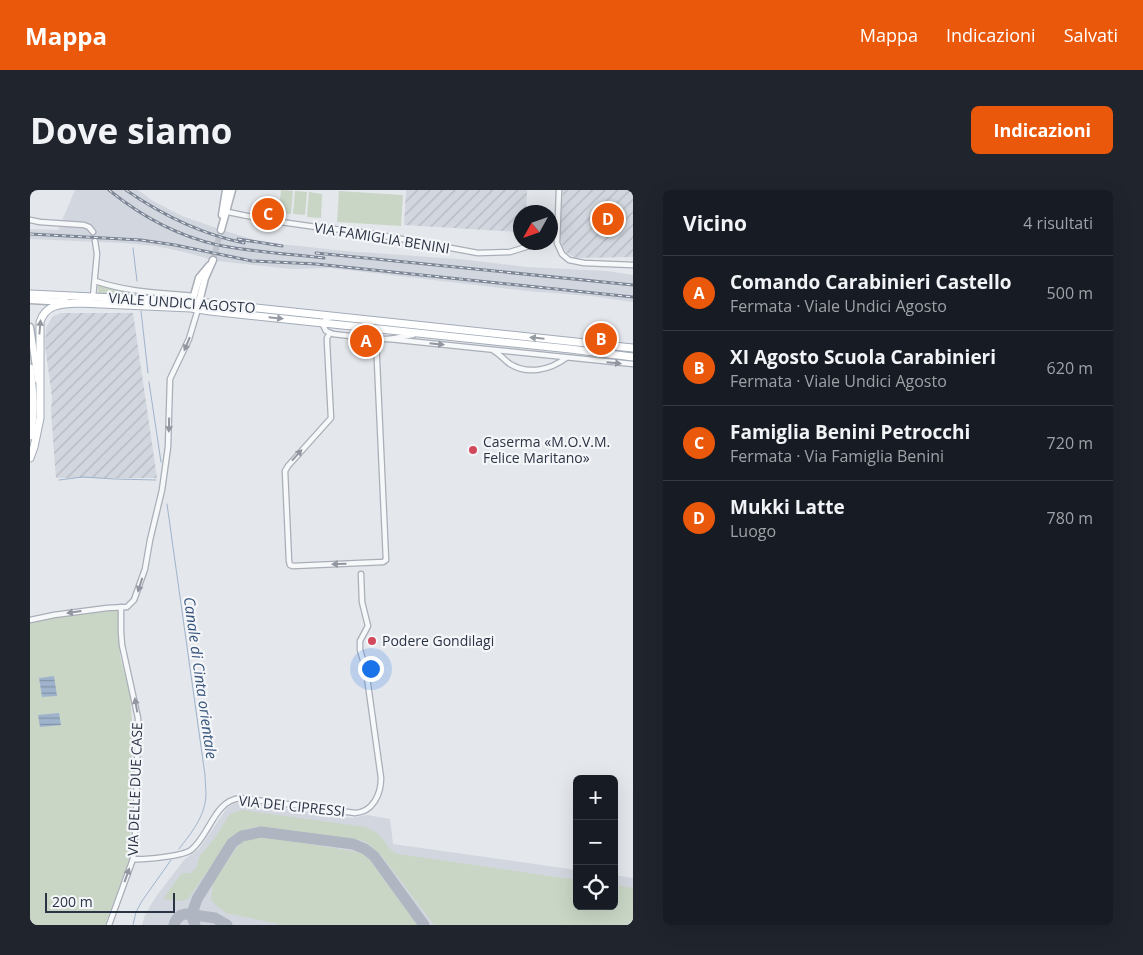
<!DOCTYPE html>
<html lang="it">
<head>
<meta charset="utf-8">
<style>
	body { margin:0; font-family:"Open Sans",sans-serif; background:#20242c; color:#f1f3f6 }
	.controls { position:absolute; right:15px; bottom:15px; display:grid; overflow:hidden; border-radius:8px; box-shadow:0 5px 20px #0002 }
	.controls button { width:45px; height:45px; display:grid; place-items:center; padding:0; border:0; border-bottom:1px solid #363941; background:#171b24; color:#f1f3f6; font:25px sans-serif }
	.compass { position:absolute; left:483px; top:15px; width:45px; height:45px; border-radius:50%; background:#171b24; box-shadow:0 5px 20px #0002; rotate:230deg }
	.scale { position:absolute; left:15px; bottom:12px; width:130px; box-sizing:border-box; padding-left:5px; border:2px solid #2b3445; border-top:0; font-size:14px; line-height:18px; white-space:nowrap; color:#2b3445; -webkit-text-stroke:4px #f4f6f9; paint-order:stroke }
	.you { position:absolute; left:340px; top:478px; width:18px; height:18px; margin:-12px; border:4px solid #fff; border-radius:50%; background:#1a73e8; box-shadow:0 0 0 8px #1a73e833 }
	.badge { display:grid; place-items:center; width:32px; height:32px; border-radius:50%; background:#ea580c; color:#fff; font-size:16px; font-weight:700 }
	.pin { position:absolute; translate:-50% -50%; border:2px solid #fff; box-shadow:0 1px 5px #0006 }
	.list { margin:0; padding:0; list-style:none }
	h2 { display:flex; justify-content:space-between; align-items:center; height:65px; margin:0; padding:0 20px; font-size:21px }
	h2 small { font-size:16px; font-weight:400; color:#9ea1a6 }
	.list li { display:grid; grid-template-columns:32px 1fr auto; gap:15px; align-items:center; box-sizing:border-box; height:75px; padding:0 20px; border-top:1px solid #363941 }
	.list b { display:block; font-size:19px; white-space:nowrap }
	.list p { margin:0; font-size:16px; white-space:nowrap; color:#9ea1a6 }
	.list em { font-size:16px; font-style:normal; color:#9ea1a6 }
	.icon { flex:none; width:28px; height:28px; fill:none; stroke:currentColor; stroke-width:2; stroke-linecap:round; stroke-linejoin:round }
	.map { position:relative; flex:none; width:603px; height:735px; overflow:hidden; border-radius:8px }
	header { display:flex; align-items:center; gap:30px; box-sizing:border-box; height:70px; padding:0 25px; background:#ea580c; color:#fff }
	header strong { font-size:24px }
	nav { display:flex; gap:28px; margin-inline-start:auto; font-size:18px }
	.intro { display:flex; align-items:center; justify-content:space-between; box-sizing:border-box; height:120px; padding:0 30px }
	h1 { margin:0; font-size:35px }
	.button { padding:12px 22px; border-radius:8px; background:#ea580c; color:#fff; font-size:18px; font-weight:700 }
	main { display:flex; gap:30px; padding:0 30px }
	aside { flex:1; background:#171b24; border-radius:8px; box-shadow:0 5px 20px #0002 }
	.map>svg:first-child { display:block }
	.built { fill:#d2d6de }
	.industrial { fill:url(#industrial-furrows) }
	.grass { fill:#c9d6c5 }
	.water { fill:url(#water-rules) }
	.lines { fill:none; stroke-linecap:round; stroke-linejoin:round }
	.stream { stroke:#9fb4cc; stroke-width:1 }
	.taxiway { stroke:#b0b6c1; stroke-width:11 }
	.secondary-tunnel { stroke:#bfc3cb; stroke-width:6; stroke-dasharray:6 3; stroke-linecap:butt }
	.minor-casing { stroke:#a9aeb7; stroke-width:7 }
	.secondary-casing { stroke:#a9aeb7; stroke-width:9 }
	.primary-casing { stroke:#a3abb8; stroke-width:9 }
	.minor { stroke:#f7f8fa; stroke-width:4.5 }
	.secondary { stroke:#fff; stroke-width:6 }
	.primary { stroke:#fff; stroke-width:7 }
	.rail-casing { stroke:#7d8696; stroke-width:3 }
	.rail { stroke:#f4f6f9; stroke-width:1; stroke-dasharray:4; stroke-linecap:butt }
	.oneway { fill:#959aa2 }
	.oneway2 { fill:#9196a0 }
	.poi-dot { fill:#d1495b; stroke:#f4f6f9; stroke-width:2 }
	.labels { text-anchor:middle; stroke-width:4.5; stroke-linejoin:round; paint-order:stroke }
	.street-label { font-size:14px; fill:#2b3445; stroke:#f4f6f9 }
	.poi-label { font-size:14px; fill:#2b3445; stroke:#f4f6f9; text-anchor:start }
	.water-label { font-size:15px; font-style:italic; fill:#34527a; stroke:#f4f6f9 }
</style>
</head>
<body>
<header>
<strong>Mappa</strong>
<nav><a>Mappa</a><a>Indicazioni</a><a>Salvati</a></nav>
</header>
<div class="intro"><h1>Dove siamo</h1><a class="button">Indicazioni</a></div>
<main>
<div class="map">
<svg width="603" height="735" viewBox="0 0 603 735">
	<defs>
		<pattern id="industrial-furrows" width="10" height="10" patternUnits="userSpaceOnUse" patternTransform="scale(1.25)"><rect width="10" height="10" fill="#d2d6de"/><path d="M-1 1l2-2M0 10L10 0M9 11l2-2" fill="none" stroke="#b4b8c0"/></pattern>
		<pattern id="water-rules" width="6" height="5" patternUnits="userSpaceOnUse" patternTransform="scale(1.25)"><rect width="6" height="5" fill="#9fb4cc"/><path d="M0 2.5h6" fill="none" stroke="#8293a7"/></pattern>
	</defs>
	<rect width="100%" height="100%" fill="#e4e7ec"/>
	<g class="built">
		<path d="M45 0H108L123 11 152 26 195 41 232 52 315 61 428 69 497 77 577 81 603 85V112L561 106 498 101 300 78 262 79 187 71 154 62 126 56 93 53 0 49V39L28 40Z"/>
		<path d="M211 612 322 628 337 625 360 629 363 654 547 680V716H584V685L603 688V735H112L115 725 125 708 154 670 169 659 197 618 205 613Z"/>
	</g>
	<g class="industrial">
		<path d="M376 0H497L496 22H490V42L374 35Z"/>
		<path d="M533 0H603V67L546 68 537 63 533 58 530 47Z"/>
		<path d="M30 123H103L127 288H26L21 221 22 207 15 155 16 137 23 127Z"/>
	</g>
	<g class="grass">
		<path d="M251 0 263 1 261 24 249 23Z"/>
		<path d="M265 1 277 2 275 25 263 24Z"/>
		<path d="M309 1 373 5 371 36 307 32Z"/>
		<path d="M279 2 292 4 291 28 277 27Z"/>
		<path d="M70 95 87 100 103 101 106 103 162 108 68 103V96Z"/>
		<path d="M87 420 88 422 90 466 100 505 103 543 100 668 75 735H0V432L5 430Z"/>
		<path d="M211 620 335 637C340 639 345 641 350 646 356 652 359 661 368 664L547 690V716H584V695L603 698V735H404L352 666 338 653 331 650 235 637C222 636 212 639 202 646L158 709 152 711 133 709 151 684 161 683 167 677 169 667 184 649 200 624Z"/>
		<path d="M228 647H236L327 662 337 666 387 735H253L196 723 188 717 181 710 183 693 205 660 211 653 217 650Z"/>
	</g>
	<g class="water">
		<path d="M24 486 27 506 12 507 9 488Z"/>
		<path d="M29 523 31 535 10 537 8 525Z"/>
	</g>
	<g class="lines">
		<g class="stream">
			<path d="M103 58 107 91"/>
			<path d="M111 121 118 183"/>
			<path d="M119 192 131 272"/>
			<path d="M29 290 53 287 85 289 126 290"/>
			<path d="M137 314 175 585C175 591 176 599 176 605 175 627 161 643 149 659"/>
			<path d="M103 735 106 722 112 711 141 670"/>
		</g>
		<g class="taxiway">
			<path d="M144 735C146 728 150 724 157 724L185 728 197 735"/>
			<path d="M165 735 163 730 162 724 167 709 202 653 212 646 231 642 323 654 335 659 344 666 394 735"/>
		</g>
		<path class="secondary-tunnel" d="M183 70 191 40"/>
		<defs>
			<g id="minor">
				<path d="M529 0 527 53 532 64 539 70 554 73 603 75"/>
				<path d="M193 21 237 30 286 37 339 43 448 63 480 62 512 52"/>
				<path d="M0 30 10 32 54 35 59 37 63 42"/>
				<path d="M65 91C97 102 131 103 164 106"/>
				<path d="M63 107 67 64 65 51"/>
				<path d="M301 127 295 130 293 135 296 141 303 144 346 149H359L383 145"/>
				<path d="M300 143 297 148V152L301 228 258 276 255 281 259 371 260 375 263 376 353 372 356 370 346 149"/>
				<path d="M359 149 603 174"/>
				<path d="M464 161C470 164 474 170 480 174 498 185 520 180 536 168"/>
				<path d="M0 430 24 425 77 418 97 417 104 410 115 379 120 350 132 300 138 257 140 189 159 149 168 119"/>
				<path d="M103 669C114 670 153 666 161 660 180 645 184 610 211 608L325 623C343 622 351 604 351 588L336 480 330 460V451L338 436 332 412 331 384"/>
				<path d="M79 735 103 669 106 632 108 528 92 455 91 442V417"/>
			</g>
			<g id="secondary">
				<path d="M192 25 196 0"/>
				<path d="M191 40 202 0"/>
				<path d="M0 110 36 112"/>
				<path d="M160 111 163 109 169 88 179 76"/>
				<path d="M168 116 175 88 183 70"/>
				<path d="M0 137 8 190"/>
			</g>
			<g id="primary">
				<path d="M0 104 169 112 603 158"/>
				<path d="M0 178C3 201 5 224 0 246"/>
				<path d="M0 268 4 257 10 228V132C16 113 33 114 49 113L161 118 180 121 540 159 603 167"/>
			</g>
		</defs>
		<use href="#minor" class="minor-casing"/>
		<use href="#secondary" class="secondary-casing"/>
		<use href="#primary" class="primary-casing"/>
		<use href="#minor" class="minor"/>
		<use href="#secondary" class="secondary"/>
		<use href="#primary" class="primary"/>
		<defs>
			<g id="rail">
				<path d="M79 0C111 26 148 46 188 55 223 62 259 64 294 68"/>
				<path d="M96 0C132 25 171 44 214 53"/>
				<path d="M0 44 111 50 145 55 222 71 286 74 603 107"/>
				<path d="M208 49 252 56"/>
				<path d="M286 63 603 95"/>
			</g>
		</defs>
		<use href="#rail" class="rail-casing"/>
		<use href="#rail" class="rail"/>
	</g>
	<defs><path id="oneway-solid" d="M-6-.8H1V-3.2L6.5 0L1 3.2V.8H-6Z" transform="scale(1.25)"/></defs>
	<g class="oneway">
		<use href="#oneway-solid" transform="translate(246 128) rotate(6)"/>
		<use href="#oneway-solid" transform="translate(10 137) rotate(-85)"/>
		<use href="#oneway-solid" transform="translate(507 148) rotate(-174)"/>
	</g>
	<g class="oneway2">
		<use href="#oneway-solid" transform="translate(157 154) rotate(113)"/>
		<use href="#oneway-solid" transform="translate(407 154) rotate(6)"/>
		<use href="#oneway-solid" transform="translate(584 173) rotate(5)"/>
		<use href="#oneway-solid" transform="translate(139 235) rotate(91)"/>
		<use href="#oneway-solid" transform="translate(267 265) rotate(-48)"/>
		<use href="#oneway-solid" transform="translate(309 374) rotate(178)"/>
		<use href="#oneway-solid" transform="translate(110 395) rotate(108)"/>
		<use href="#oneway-solid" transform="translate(44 422) rotate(172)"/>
		<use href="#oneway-solid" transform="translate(106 515) rotate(-100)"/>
		<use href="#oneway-solid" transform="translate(97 685) rotate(-70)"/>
	</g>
	<g class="poi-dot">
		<circle cx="443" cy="260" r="5"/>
		<circle cx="342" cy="451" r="5"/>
	</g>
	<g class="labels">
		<g class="street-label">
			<text transform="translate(352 48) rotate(9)" y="5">VIA FAMIGLIA BENINI</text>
			<text transform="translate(152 113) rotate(4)" y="5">VIALE UNDICI AGOSTO</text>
			<text transform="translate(105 599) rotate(-88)" y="5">VIA DELLE DUE CASE</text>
			<text transform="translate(262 616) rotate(6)" y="5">VIA DEI CIPRESSI</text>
		</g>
		<g class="poi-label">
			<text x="453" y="257">Caserma «M.O.V.M.<tspan x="453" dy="16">Felice Maritano»</tspan></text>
			<text x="352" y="456">Podere Gondilagi</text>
		</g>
		<g class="water-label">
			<text transform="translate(170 488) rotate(82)" y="5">Canale di Cinta orientale</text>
		</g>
	</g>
</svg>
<div class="controls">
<button>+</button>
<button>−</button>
<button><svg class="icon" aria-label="locate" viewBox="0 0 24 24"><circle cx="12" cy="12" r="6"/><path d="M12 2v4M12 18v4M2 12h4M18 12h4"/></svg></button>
</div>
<svg class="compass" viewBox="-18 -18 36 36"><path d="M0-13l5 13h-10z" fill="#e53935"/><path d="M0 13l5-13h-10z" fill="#9ea1a6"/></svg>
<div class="scale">200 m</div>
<div class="you"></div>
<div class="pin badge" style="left:336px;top:151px">A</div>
<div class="pin badge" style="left:571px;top:149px">B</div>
<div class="pin badge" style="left:238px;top:24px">C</div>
<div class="pin badge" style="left:578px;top:29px">D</div>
</div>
<aside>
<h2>Vicino<small>4 risultati</small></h2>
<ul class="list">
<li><span class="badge">A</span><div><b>Comando Carabinieri Castello</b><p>Fermata · Viale Undici Agosto</p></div><em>500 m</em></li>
<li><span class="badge">B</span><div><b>XI Agosto Scuola Carabinieri</b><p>Fermata · Viale Undici Agosto</p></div><em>620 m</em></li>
<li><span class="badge">C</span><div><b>Famiglia Benini Petrocchi</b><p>Fermata · Via Famiglia Benini</p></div><em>720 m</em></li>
<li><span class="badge">D</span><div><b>Mukki Latte</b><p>Luogo</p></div><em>780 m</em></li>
</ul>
</aside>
</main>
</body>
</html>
